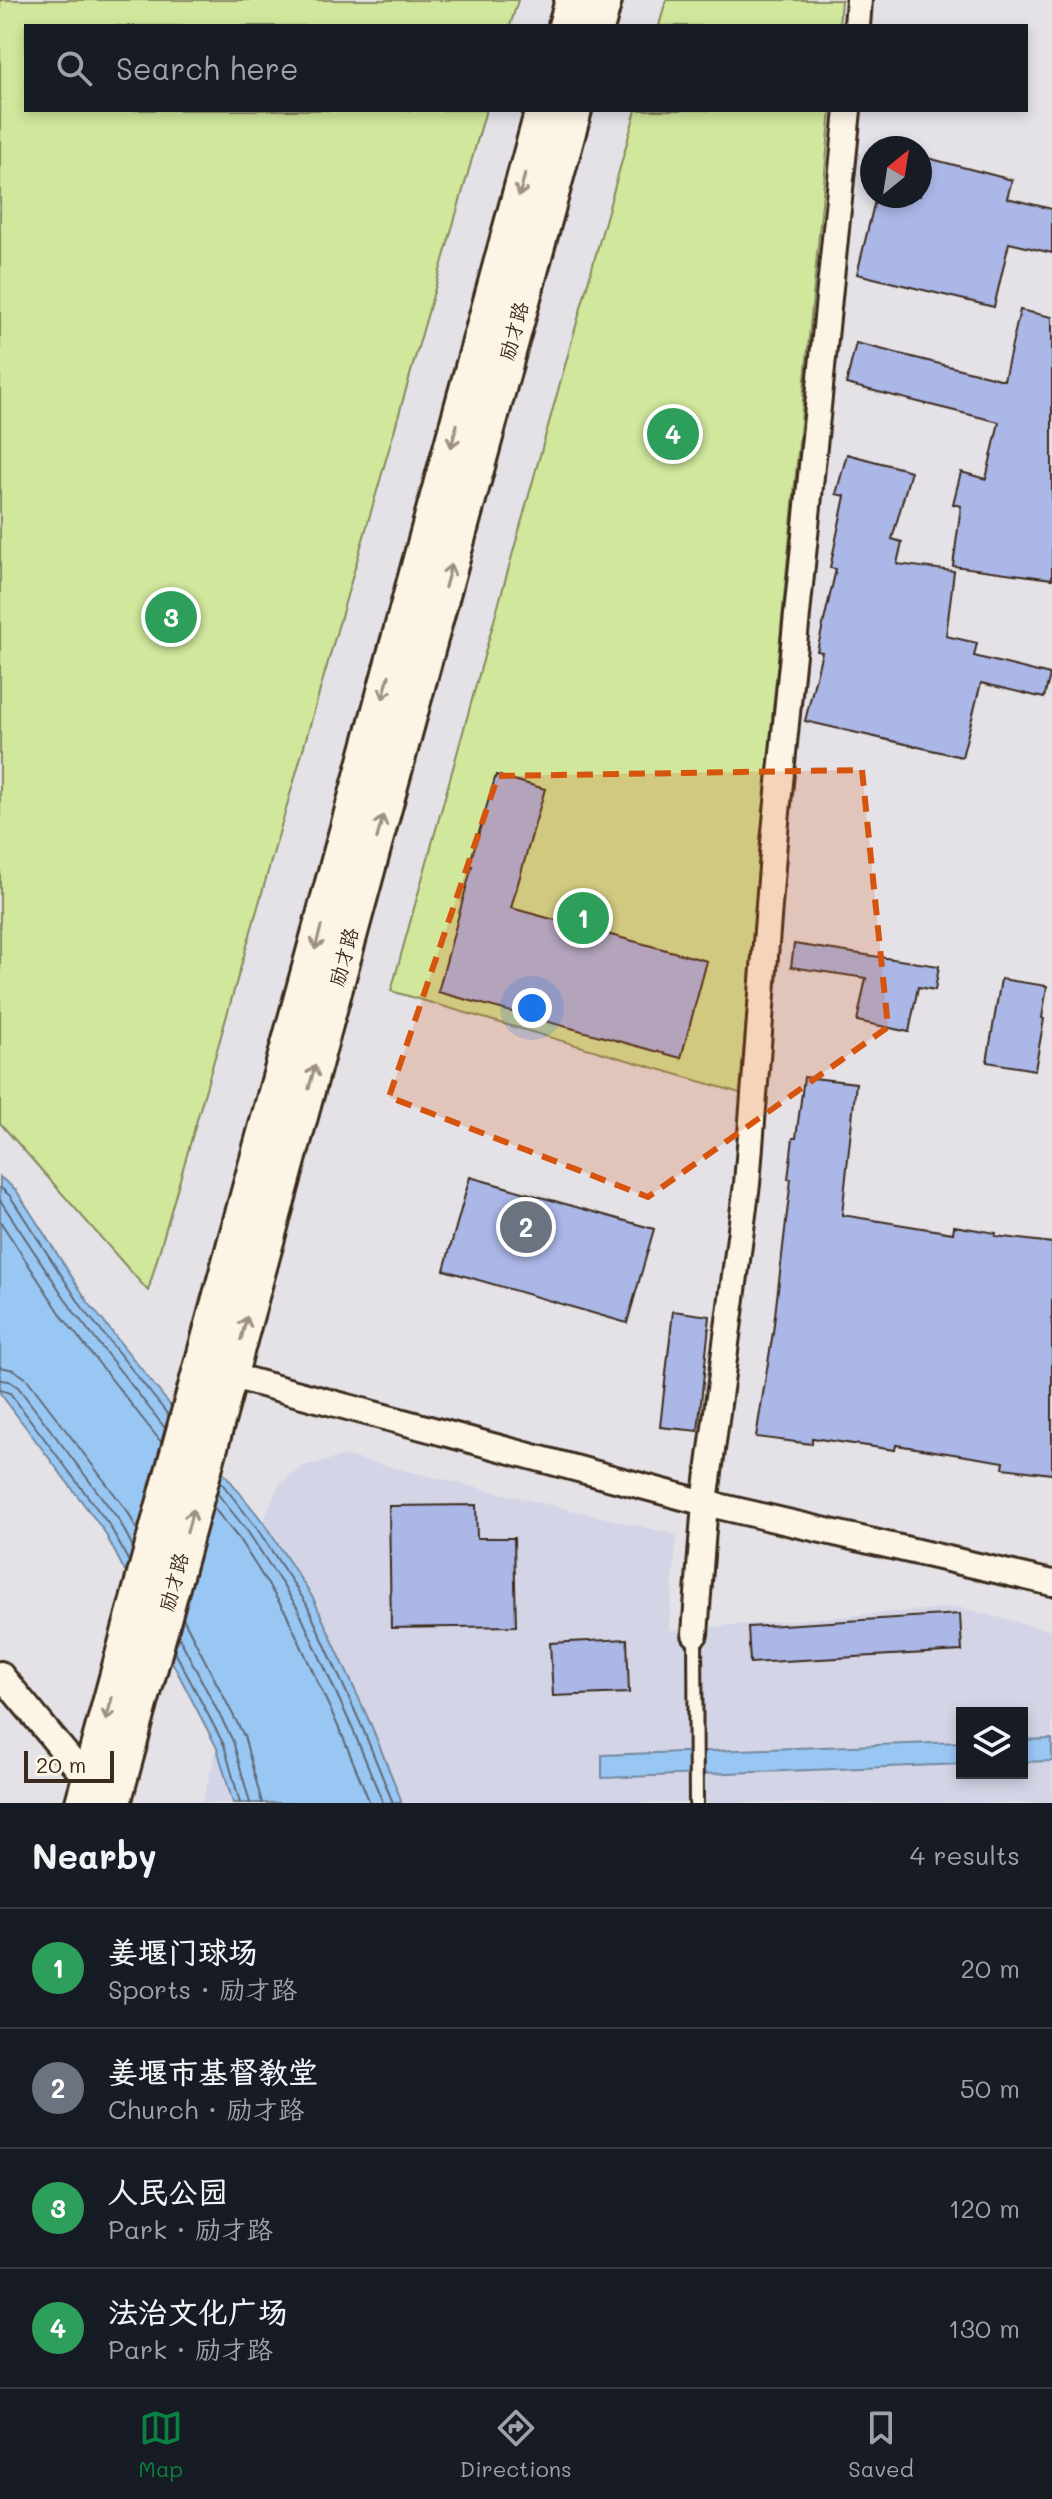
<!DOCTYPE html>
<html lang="en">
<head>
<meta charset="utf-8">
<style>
	body { margin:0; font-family:Mali,"LXGW WenKai TC",sans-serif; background:#20242c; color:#f1f3f6 }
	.controls { position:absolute; right:24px; bottom:24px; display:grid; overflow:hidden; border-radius:0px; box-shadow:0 4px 12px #0003 }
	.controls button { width:72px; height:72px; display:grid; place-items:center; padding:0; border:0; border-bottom:2px solid #363941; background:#171b24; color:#f1f3f6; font:40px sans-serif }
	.compass { position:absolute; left:860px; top:136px; width:72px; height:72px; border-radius:50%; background:#171b24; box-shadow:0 4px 12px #0003; rotate:30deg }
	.scale { position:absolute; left:24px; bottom:20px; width:90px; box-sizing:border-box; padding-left:8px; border:4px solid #3b2a1e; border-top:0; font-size:22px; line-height:28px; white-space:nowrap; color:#3b2a1e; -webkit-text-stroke:6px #fcf5e5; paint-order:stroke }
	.you { position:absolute; left:532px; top:1008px; width:28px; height:28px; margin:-20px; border:6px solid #fff; border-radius:50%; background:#1a73e8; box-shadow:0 0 0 12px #1a73e833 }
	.badge { display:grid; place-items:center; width:52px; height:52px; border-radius:50%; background:#0b8043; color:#fff; font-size:26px; font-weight:700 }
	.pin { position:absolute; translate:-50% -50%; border:4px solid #fff; box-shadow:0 2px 8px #0006 }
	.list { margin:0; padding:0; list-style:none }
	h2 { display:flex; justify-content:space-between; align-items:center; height:104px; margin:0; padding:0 32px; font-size:34px }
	h2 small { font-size:26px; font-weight:400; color:#9ea1a6 }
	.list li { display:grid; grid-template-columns:52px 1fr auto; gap:24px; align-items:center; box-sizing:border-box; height:120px; padding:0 32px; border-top:2px solid #363941 }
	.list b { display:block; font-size:30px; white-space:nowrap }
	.list p { margin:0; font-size:26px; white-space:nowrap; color:#9ea1a6 }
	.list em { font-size:26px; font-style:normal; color:#9ea1a6 }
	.icon { flex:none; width:44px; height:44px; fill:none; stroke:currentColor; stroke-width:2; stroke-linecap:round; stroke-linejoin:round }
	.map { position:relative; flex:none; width:1052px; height:1803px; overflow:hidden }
	.search { position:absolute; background:#171b24; box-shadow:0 4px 12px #0003; left:24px; right:24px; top:24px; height:88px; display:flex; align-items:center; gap:20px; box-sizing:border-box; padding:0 28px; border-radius:0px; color:#9ea1a6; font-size:30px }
	.sheet { height:584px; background:#171b24 }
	nav { display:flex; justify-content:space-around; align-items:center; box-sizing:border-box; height:112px; border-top:2px solid #363941; background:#171b24; font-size:22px; color:#9ea1a6 }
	nav a { display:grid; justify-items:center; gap:4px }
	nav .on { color:#0b8043 }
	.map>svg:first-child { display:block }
	.built { fill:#d3d5e6; fill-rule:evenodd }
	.green { fill:#d0e79c; stroke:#86885d; stroke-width:2 }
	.water { fill:#99c7f4; stroke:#73889e; stroke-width:2 }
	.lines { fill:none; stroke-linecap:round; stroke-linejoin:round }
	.shore { stroke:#616974; stroke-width:2 }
	.building { fill:#abb7e7; stroke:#3b2a1e; stroke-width:2 }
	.lane-casing { stroke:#3b2a1e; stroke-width:18 }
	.street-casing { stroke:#3b2a1e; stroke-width:30 }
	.secondary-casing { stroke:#3b2a1e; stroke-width:40 }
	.lane { stroke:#fcf5e5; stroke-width:12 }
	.street { stroke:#fcf5e5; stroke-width:24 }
	.secondary { stroke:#fcf5e5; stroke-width:34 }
	.oneway { stroke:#9c9082 }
	.marked { fill:#d7540e; fill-opacity:0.2; stroke:#d7540e; stroke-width:6; stroke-dasharray:16 10; stroke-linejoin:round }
	.labels { text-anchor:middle; stroke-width:6; stroke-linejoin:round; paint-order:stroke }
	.street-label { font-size:20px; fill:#3b2a1e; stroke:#fcf5e5 }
</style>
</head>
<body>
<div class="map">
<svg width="1052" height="1803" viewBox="0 0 1052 1803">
	<rect width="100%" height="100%" fill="#e4e2e6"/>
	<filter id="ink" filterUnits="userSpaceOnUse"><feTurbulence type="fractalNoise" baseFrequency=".0125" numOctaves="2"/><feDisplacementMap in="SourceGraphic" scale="16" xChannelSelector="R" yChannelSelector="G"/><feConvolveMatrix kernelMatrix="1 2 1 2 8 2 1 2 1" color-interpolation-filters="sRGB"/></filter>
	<g filter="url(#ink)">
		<path class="built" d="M345 1456 677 1535 669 1630 958 1607 1052 1631V1803H202L217 1748 263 1522 279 1485 303 1466ZM962 1713H1022V1773H962Z"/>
		<g class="green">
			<path d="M0 0H518L510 26H26V110H486L148 1291 0 1123Z"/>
			<path d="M666 0H841L839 26H659Z"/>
			<path d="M636 110H831L760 846 740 1093 391 991Z"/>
		</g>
		<g class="water">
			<path d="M0 1177 16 1190 88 1302 263 1522 313 1598 371 1725 400 1797 401 1803H233L217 1748 104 1531 0 1393Z"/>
			<path d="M1052 1739V1761L1022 1762V1740Z"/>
			<path d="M962 1742V1764L602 1778V1755Z"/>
		</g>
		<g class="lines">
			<g class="shore">
				<path d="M0 1187 10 1196 82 1307 169 1416"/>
				<path d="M0 1200 74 1312 165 1428"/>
				<path d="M0 1221 64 1319 161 1442"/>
				<path d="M0 1367 14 1370 27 1379 128 1512 137 1530"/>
				<path d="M0 1380 9 1381 18 1387 119 1520 133 1547"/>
				<path d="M0 1390 10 1393 110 1526 129 1562"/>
				<path d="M220 1481 256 1527 306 1603 363 1729 393 1803"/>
				<path d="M217 1493 248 1532 297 1607 354 1732 383 1803"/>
				<path d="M213 1507 239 1539 286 1613 343 1737 370 1803"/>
				<path d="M183 1618 244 1736 262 1803"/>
				<path d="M178 1635 233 1741 250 1803"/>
				<path d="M174 1650 224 1745 240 1803"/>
			</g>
		</g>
		<g class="building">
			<path d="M920 156 1012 180 1007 198 1052 209V253L1009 243 994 307 857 274 876 196H920Z"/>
			<path d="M1020 310 1052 317V579L953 566 961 506 953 504 961 472 986 479 999 422 846 384 856 343 1004 380Z"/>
			<path d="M847 454 911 471 892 539 902 542 897 564 954 571 946 636 977 643 974 656 1050 675 1044 698 981 683 962 757 805 721 822 652 817 651 836 569 830 568 845 496 836 494Z"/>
			<path d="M496 775 545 789 511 908 707 961 681 1058 438 992 472 866H469Z"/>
			<path d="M794 944 939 966 935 990 918 987 909 1032 857 1021 866 978 791 967Z"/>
			<path d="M1001 979 1047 986 1042 1018 1044 1019 1035 1070 987 1062Z"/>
			<path d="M804 1077 856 1083 842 1215 953 1233 954 1226 996 1233 995 1236 1052 1243V1474L1003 1468 1004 1462 896 1445 895 1450 812 1438V1444L756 1437 773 1332 791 1179H788L793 1138H796Z"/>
			<path d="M470 1177 654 1229 627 1323 444 1270Z"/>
			<path d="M673 1311 710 1316 698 1431 660 1427Z"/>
			<path d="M476 1505 477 1538H514L516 1626 391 1628 389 1506Z"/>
			<path d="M960 1614 962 1651 750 1663 748 1627Z"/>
			<path d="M627 1639 629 1693 553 1696 550 1643Z"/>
		</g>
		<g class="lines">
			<defs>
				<path id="lane" d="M695 1634 696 1803"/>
				<g id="street">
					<path d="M857 26 859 0"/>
					<path d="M217 1372 705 1503 1052 1583"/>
					<path d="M695 1634 705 1503 747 1184 774 842 848 110"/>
					<path d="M0 1674 89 1782"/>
				</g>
				<g id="secondary">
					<path d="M566 26 573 0"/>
					<path d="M597 26 604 0"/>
					<path d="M83 1803 543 110"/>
					<path d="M113 1803 574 110"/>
				</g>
			</defs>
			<use href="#lane" class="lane-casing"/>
			<use href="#street" class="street-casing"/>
			<use href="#secondary" class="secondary-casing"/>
			<use href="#lane" class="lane"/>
			<use href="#street" class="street"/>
			<use href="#secondary" class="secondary"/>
		</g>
		<defs><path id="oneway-shaft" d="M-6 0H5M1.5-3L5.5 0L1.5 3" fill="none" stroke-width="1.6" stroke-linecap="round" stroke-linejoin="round" transform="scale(2)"/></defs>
		<g class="oneway">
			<use href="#oneway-shaft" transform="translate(522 185) rotate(105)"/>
			<use href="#oneway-shaft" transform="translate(454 436) rotate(105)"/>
			<use href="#oneway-shaft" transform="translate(448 576) rotate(-75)"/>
			<use href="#oneway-shaft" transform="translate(386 687) rotate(105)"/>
			<use href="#oneway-shaft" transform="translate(380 827) rotate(-75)"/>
			<use href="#oneway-shaft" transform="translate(318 938) rotate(105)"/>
			<use href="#oneway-shaft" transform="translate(312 1077) rotate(-75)"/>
			<use href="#oneway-shaft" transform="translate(244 1328) rotate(-75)"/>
			<use href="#oneway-shaft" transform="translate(190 1521) rotate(-75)"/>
			<use href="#oneway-shaft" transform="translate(109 1709) rotate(105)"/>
		</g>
	</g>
	<path class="marked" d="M862 770 888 1027 648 1197 389 1097 498 776Z"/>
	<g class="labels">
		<g class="street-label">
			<text transform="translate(514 331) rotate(-75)" y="7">励才路</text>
			<text transform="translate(344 957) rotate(-75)" y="7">励才路</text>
			<text transform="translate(174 1582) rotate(-75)" y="7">励才路</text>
		</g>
	</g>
</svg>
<div class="controls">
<button><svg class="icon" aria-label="layers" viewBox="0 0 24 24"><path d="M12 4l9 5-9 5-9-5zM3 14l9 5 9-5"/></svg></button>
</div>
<svg class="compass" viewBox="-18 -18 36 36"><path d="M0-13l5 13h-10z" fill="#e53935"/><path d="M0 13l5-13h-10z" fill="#9ea1a6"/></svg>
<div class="scale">20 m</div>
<div class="you"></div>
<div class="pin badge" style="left:583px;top:918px;background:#2e9e5b">1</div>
<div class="pin badge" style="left:526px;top:1227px;background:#6b7280">2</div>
<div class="pin badge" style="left:171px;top:617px;background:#2e9e5b">3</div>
<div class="pin badge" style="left:673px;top:434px;background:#2e9e5b">4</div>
<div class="search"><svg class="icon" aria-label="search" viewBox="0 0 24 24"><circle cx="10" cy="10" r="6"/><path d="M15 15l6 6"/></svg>Search here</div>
</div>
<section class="sheet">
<h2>Nearby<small>4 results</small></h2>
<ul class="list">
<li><span class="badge" style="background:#2e9e5b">1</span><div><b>姜堰门球场</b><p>Sports · 励才路</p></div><em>20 m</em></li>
<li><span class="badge" style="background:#6b7280">2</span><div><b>姜堰市基督教堂</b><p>Church · 励才路</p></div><em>50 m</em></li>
<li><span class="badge" style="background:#2e9e5b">3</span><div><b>人民公园</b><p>Park · 励才路</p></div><em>120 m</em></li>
<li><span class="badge" style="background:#2e9e5b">4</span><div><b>法治文化广场</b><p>Park · 励才路</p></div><em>130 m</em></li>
</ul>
</section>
<nav>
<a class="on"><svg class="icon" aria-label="map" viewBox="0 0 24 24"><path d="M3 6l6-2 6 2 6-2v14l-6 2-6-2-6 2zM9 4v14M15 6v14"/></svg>Map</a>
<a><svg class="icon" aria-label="directions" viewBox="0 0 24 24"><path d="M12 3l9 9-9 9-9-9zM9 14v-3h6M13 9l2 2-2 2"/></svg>Directions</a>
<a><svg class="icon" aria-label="saved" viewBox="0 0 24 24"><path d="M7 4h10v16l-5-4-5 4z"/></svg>Saved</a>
</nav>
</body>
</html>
